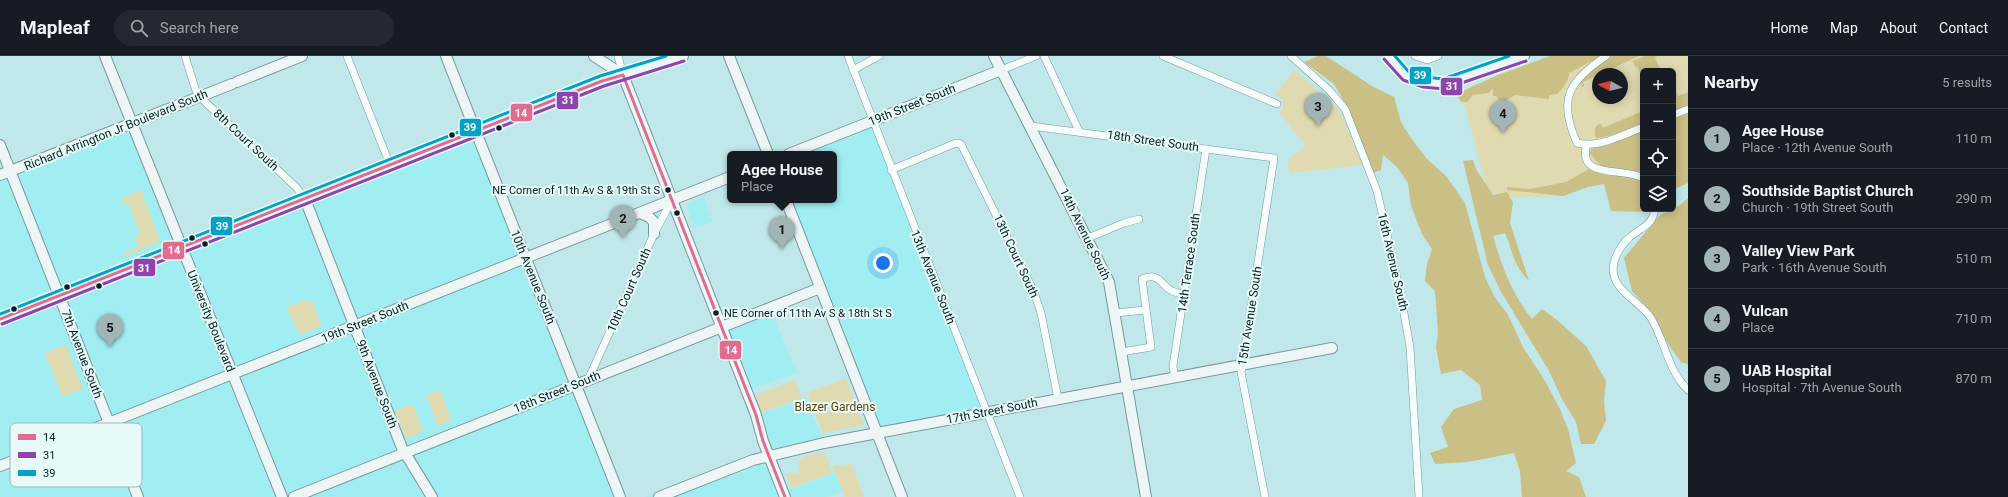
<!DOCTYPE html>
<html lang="en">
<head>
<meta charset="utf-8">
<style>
	body { margin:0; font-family:Roboto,sans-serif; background:#242831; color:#f1f3f6 }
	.controls { position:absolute; right:12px; top:12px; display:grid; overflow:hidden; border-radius:6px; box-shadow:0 2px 10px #0003 }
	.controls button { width:36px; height:36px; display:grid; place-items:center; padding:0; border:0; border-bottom:1px solid #363941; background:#171b24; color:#f1f3f6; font:20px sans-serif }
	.compass { position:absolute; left:1592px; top:12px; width:36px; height:36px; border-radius:50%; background:#171b24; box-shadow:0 2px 10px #0003; rotate:278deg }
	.you { position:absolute; left:883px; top:207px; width:14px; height:14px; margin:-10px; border:3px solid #fff; border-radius:50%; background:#1a73e8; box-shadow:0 0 0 6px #1a73e833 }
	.badge { display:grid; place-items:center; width:26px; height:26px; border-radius:50%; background:#a3b4b7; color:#111; font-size:13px; font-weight:700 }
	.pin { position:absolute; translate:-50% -33px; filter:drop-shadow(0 1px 2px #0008) }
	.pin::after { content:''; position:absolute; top:21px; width:14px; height:12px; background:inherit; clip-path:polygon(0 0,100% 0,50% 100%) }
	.popup { position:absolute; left:727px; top:95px; width:110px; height:52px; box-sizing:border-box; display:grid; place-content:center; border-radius:6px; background:#171b24; filter:drop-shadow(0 1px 3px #0005); font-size:13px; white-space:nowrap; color:#9ea1a6 }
	.popup b { font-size:15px; color:#f1f3f6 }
	.popup::after { content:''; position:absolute; left:50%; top:100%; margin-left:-8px; border:8px solid transparent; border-top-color:#171b24 }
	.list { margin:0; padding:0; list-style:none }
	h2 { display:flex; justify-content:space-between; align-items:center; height:52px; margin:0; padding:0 16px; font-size:17px }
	h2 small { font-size:13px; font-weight:400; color:#9ea1a6 }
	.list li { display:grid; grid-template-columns:26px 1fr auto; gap:12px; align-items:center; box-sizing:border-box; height:60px; padding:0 16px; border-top:1px solid #363941 }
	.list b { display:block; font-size:15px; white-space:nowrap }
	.list p { margin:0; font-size:13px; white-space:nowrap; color:#9ea1a6 }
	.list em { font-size:13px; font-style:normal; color:#9ea1a6 }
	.icon { flex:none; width:22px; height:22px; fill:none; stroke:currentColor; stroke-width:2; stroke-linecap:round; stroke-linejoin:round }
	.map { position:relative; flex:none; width:1688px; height:441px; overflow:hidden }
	header { display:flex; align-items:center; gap:24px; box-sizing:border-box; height:56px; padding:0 20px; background:#171b24; border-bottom:1px solid #363941 }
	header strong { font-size:19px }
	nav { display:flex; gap:22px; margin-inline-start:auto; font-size:14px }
	.search { width:280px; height:36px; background:#242831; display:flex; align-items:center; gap:10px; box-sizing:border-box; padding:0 14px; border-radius:22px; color:#9ea1a6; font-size:15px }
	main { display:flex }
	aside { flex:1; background:#171b24 }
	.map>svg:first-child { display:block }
	.built { fill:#a0edf2 }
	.green { fill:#dfdab0; fill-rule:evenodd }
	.forest { fill:#cabf84 }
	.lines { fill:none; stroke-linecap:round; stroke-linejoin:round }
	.street-casing { stroke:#79999b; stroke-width:8 }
	.secondary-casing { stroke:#79999b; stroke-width:12 }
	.street { stroke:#f6fcfc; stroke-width:7 }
	.secondary { stroke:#eef5f7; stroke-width:10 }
	.bus-1-casing { stroke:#e8f9fa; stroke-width:6 }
	.bus-2-casing { stroke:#e8f9fa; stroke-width:6 }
	.bus-3-casing { stroke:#e8f9fa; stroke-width:6 }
	.bus-1 { stroke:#e26b8f; stroke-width:3 }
	.bus-2 { stroke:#8e44ad; stroke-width:3 }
	.bus-3 { stroke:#00a2c5; stroke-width:3 }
	.bus-dot { fill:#022023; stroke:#e8f9fa; stroke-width:1.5 }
	.labels { text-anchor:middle; stroke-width:4; stroke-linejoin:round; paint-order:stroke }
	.bus-label { font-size:11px; fill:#022023; stroke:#e8f9fa; text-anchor:end }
	.street-label { font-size:12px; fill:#022023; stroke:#e8f9fa }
	.park-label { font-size:12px; fill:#5f4409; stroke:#e8f9fa }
	.key { fill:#e8f9fa; stroke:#a3b8ba; stroke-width:1 }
	.key-label { font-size:11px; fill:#022023 }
	.line-badge { stroke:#e8f9fa; stroke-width:1.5 }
	.badge-label { font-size:11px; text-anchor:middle; font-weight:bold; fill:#fff }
</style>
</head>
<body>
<header>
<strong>Mapleaf</strong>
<div class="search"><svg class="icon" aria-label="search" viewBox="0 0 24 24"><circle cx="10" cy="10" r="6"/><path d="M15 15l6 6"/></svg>Search here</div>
<nav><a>Home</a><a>Map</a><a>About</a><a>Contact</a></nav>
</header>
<main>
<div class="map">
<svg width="1688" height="441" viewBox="0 0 1688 441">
	<rect width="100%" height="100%" fill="#c0e8ea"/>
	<g class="built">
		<path d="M872 65 987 357 877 377 786 144H834V98H789Z"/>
		<path d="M130 70 181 194 479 78 483 80 625 441H0V121Z"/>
		<path d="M704 141 713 166 694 171 686 148Z"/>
		<path d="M770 252 797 317 750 333 756 359 806 342 824 387 772 398 785 435 835 417 842 435 825 441H646L769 399 721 271Z"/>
	</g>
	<g class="green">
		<path d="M1583 0H1688V70L1673 77V15H1643V90L1600 109 1588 131 1563 140 1513 141 1488 137 1462 40ZM1598 18H1622V42H1598Z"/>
		<path d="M1294 14 1339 53 1363 109 1289 117 1288 103 1306 90 1280 57 1283 51 1281 49 1284 44 1275 39Z"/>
		<path d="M141 134 160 185 124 201 123 198 137 191 136 180 140 178 128 146 123 148 121 143Z"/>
		<path d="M307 244 312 245 322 270 300 279 286 251Z"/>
		<path d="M65 288 83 333 62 340 45 297Z"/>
		<path d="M846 322 864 369 823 377 807 337Z"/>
		<path d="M795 324 802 342 760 357 754 340Z"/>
		<path d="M440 334 451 364 438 370 426 339Z"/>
		<path d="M413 348 423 375 406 383 395 354Z"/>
		<path d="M825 396 832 417 791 432 786 417 798 418 801 401Z"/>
		<path d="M851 408 864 441H845L832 410Z"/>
	</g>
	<g class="forest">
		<path d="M1318 0H1326L1372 30 1394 41 1401 66 1411 82 1427 103 1446 120 1465 147 1485 221 1494 240 1508 259 1523 291 1545 325 1560 353 1568 373 1576 407 1566 415 1579 421 1586 441H1522L1520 415 1514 397 1468 406 1435 408 1430 397 1448 391 1441 371 1454 353 1482 344 1480 329 1461 314 1441 318 1436 291 1438 276 1435 235 1425 225 1427 208 1432 193 1422 178 1411 150 1408 127 1397 111 1383 99 1381 114 1373 117 1349 54 1334 28 1304 6Z"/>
		<path d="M1550 0H1601L1569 17C1569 26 1563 32 1557 38L1549 39V43L1515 39 1502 47 1496 40H1493V32L1489 37 1473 39 1467 46H1461L1456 38 1498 19Z"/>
		<path d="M1610 0H1639L1583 26 1584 31H1582L1580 25 1598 8Z"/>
		<path d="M1645 0H1657L1655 2 1661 15H1643V23L1637 10 1635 11 1633 5Z"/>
		<path d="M1676 35 1678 40 1688 36V49L1673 55V37Z"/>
		<path d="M1643 55V68L1618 78 1597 82 1595 80C1594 75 1595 68 1601 68L1603 72Z"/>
		<path d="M1688 56V127L1673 134V63Z"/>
		<path d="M1643 74V153H1647L1645 156 1611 155 1604 128 1588 131 1563 140 1507 134V131L1530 133 1566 126 1589 113 1594 114V116L1608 117 1588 96 1594 91Z"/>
		<path d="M1473 104 1476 113 1493 139 1507 136 1513 146 1510 167 1529 225C1512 207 1514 198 1505 177L1493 180C1502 211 1512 238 1532 263L1542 253 1557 264 1586 290 1606 325 1604 344 1606 365 1594 388H1581L1576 366 1563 345 1549 315 1500 234 1488 209 1463 105Z"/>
		<path d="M1688 142V308L1681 306 1668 288 1652 257 1632 235 1624 202 1659 160 1680 149Z"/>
	</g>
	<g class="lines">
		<defs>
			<g id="street">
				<path d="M185 0 196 35 202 43 297 132 305 143"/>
				<path d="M347 0 390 109"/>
				<path d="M618 0 623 19"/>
				<path d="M848 0 1020 441"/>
				<path d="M1044 0 1079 75"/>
				<path d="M1163 0 1277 48"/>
				<path d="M1291 0 1329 34 1345 53 1377 135 1400 235 1410 291 1419 441"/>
				<path d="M1415 0 1427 4 1438 0"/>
				<path d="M1606 0C1569 26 1557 42 1577 87 1598 92 1624 79 1643 71"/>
				<path d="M853 14 879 0"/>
				<path d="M1001 14 1036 0"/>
				<path d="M1673 59 1688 53"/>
				<path d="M1031 70 1274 102 1241 316 1265 441"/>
				<path d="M1587 88C1576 124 1624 111 1643 122"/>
				<path d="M891 114 956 87 961 88 1034 236 1041 257 1058 343"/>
				<path d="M1655 153C1652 171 1641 171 1630 181 1623 187 1618 195 1615 203 1605 233 1639 243 1651 262 1665 285 1668 315 1688 334"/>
				<path d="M1088 182 1124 167 1139 163"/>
				<path d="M1116 257 1145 254"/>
				<path d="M1122 296 1151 291 1142 223C1160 215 1161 230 1172 235 1175 237 1180 237 1184 238"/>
				<path d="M1175 322 1173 310 1206 93"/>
				<path d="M588 324 654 178 672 144"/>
			</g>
			<g id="secondary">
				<path d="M105 0 282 441"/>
				<path d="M446 0 620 441"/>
				<path d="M594 0 623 19"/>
				<path d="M729 0 768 98"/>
				<path d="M994 0 1109 226 1146 441"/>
				<path d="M1388 0 1405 19 1424 26 1444 28 1524 0"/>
				<path d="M623 19 756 359 763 385 785 441"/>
				<path d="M237 26 302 0"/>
				<path d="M0 89 138 441"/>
				<path d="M789 98 1001 14"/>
				<path d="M0 119 232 28"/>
				<path d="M305 143 402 392 432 441"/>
				<path d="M786 144 902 441"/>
				<path d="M640 157 649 161 654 166V178"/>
				<path d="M0 263 602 25 683 0"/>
				<path d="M0 410 730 121"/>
				<path d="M294 441 820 232"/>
				<path d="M659 441 753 404 824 387 1332 292"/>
			</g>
		</defs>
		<use href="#street" class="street-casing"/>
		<use href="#secondary" class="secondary-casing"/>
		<use href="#street" class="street"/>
		<use href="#secondary" class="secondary"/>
		<defs>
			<path id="bus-1" d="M0 263 602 25 623 19 756 359 763 385 785 441"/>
			<g id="bus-2">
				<path d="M1384 3 1403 24 1423 31 1444 33 1526 5"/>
				<path d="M2 268 604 30 684 5"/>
			</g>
			<g id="bus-3">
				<path d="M1395 0 1408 15 1425 21 1443 23 1509 0"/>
				<path d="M0 258 600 20 666 0"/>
			</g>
		</defs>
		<use href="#bus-1" class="bus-1-casing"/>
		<use href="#bus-2" class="bus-2-casing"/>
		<use href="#bus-3" class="bus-3-casing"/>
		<use href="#bus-1" class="bus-1"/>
		<use href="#bus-2" class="bus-2"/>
		<use href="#bus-3" class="bus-3"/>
	</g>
	<g class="bus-dot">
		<circle cx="499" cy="72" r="3.5"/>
		<circle cx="452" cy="79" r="3.5"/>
		<circle cx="668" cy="134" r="3.5"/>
		<circle cx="677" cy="157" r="3.5"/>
		<circle cx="192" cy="182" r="3.5"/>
		<circle cx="205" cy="188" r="3.5"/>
		<circle cx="99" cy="230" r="3.5"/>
		<circle cx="67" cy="231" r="3.5"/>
		<circle cx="14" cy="253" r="3.5"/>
		<circle cx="716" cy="257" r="3.5"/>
	</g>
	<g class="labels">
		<g class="bus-label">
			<text x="660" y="138">NE Corner of 11th Av S &amp; 19th St S</text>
			<text x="724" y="261" text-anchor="start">NE Corner of 11th Av S &amp; 18th St S</text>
		</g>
		<g class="street-label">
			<text transform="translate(912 49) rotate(-22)" y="4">19th Street South</text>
			<text transform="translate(116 74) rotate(-22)" y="4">Richard Arrington Jr Boulevard South</text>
			<text transform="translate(246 84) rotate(43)" y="4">8th Court South</text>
			<text transform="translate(1153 85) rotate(8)" y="4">18th Street South</text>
			<text transform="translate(1085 178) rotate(64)" y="4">14th Avenue South</text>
			<text transform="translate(1016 200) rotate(65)" y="4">13th Court South</text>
			<text transform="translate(1393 206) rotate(77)" y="4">16th Avenue South</text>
			<text transform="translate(1189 207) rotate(-82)" y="4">14th Terrace South</text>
			<text transform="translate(533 221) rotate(68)" y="4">10th Avenue South</text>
			<text transform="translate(933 221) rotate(68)" y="4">13th Avenue South</text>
			<text transform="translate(629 234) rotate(-66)" y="4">10th Court South</text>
			<text transform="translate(1250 260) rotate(-81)" y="4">15th Avenue South</text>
			<text transform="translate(211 265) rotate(68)" y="4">University Boulevard</text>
			<text transform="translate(365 266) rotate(-22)" y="4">19th Street South</text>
			<text transform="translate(82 298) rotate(69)" y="4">7th Avenue South</text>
			<text transform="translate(377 328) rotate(69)" y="4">9th Avenue South</text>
			<text transform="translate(557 336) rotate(-22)" y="4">18th Street South</text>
			<text transform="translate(992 355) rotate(-11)" y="4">17th Street South</text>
		</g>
		<g class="park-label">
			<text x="835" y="355">Blazer Gardens</text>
		</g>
	</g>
	<rect x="10" y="367" width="132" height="64" rx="6" class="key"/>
	<rect x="18" y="378" width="18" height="6" fill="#e26b8f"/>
	<rect x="18" y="396" width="18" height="6" fill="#8e44ad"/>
	<rect x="18" y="414" width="18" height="6" fill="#00a2c5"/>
	<g class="key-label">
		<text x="43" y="385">14</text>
		<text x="43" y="403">31</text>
		<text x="43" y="421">39</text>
	</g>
	<g class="line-badge">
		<rect x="1409" y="10" width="23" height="19" rx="4" fill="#00a2c5"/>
		<rect x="1440" y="21" width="23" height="19" rx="4" fill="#8e44ad"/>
		<rect x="556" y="35" width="23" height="19" rx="4" fill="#8e44ad"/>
		<rect x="510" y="47" width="23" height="19" rx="4" fill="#e26b8f"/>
		<rect x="459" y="62" width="23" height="19" rx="4" fill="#00a2c5"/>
		<rect x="210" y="160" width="23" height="20" rx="4" fill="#00a2c5"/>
		<rect x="162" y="185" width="23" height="19" rx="4" fill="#e26b8f"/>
		<rect x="133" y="202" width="23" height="19" rx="4" fill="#8e44ad"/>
		<rect x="719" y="284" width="23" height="20" rx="4" fill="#e26b8f"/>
	</g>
	<g class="badge-label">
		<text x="1420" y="23">39</text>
		<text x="1452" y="34">31</text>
		<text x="568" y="48">31</text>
		<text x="521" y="61">14</text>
		<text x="470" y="75">39</text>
		<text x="222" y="174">39</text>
		<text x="174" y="198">14</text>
		<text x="144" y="216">31</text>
		<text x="731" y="298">14</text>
	</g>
</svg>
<div class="controls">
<button>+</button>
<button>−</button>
<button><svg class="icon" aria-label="locate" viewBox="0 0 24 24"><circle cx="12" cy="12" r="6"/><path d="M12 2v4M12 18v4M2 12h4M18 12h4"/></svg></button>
<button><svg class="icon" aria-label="layers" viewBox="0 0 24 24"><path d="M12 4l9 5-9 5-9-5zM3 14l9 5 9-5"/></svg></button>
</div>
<svg class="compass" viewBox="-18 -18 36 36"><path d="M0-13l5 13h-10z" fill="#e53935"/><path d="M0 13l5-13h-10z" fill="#9ea1a6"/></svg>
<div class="you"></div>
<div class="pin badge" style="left:782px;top:193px">1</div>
<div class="popup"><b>Agee House</b>Place</div>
<div class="pin badge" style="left:623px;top:182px">2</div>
<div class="pin badge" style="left:1318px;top:70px">3</div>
<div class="pin badge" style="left:1503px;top:77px">4</div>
<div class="pin badge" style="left:110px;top:291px">5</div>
</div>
<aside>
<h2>Nearby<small>5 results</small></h2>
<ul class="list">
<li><span class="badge">1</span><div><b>Agee House</b><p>Place · 12th Avenue South</p></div><em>110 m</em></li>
<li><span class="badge">2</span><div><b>Southside Baptist Church</b><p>Church · 19th Street South</p></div><em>290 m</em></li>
<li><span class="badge">3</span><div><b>Valley View Park</b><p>Park · 16th Avenue South</p></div><em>510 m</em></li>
<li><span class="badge">4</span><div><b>Vulcan</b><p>Place</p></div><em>710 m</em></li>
<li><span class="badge">5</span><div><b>UAB Hospital</b><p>Hospital · 7th Avenue South</p></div><em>870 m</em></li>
</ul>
</aside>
</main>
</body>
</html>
